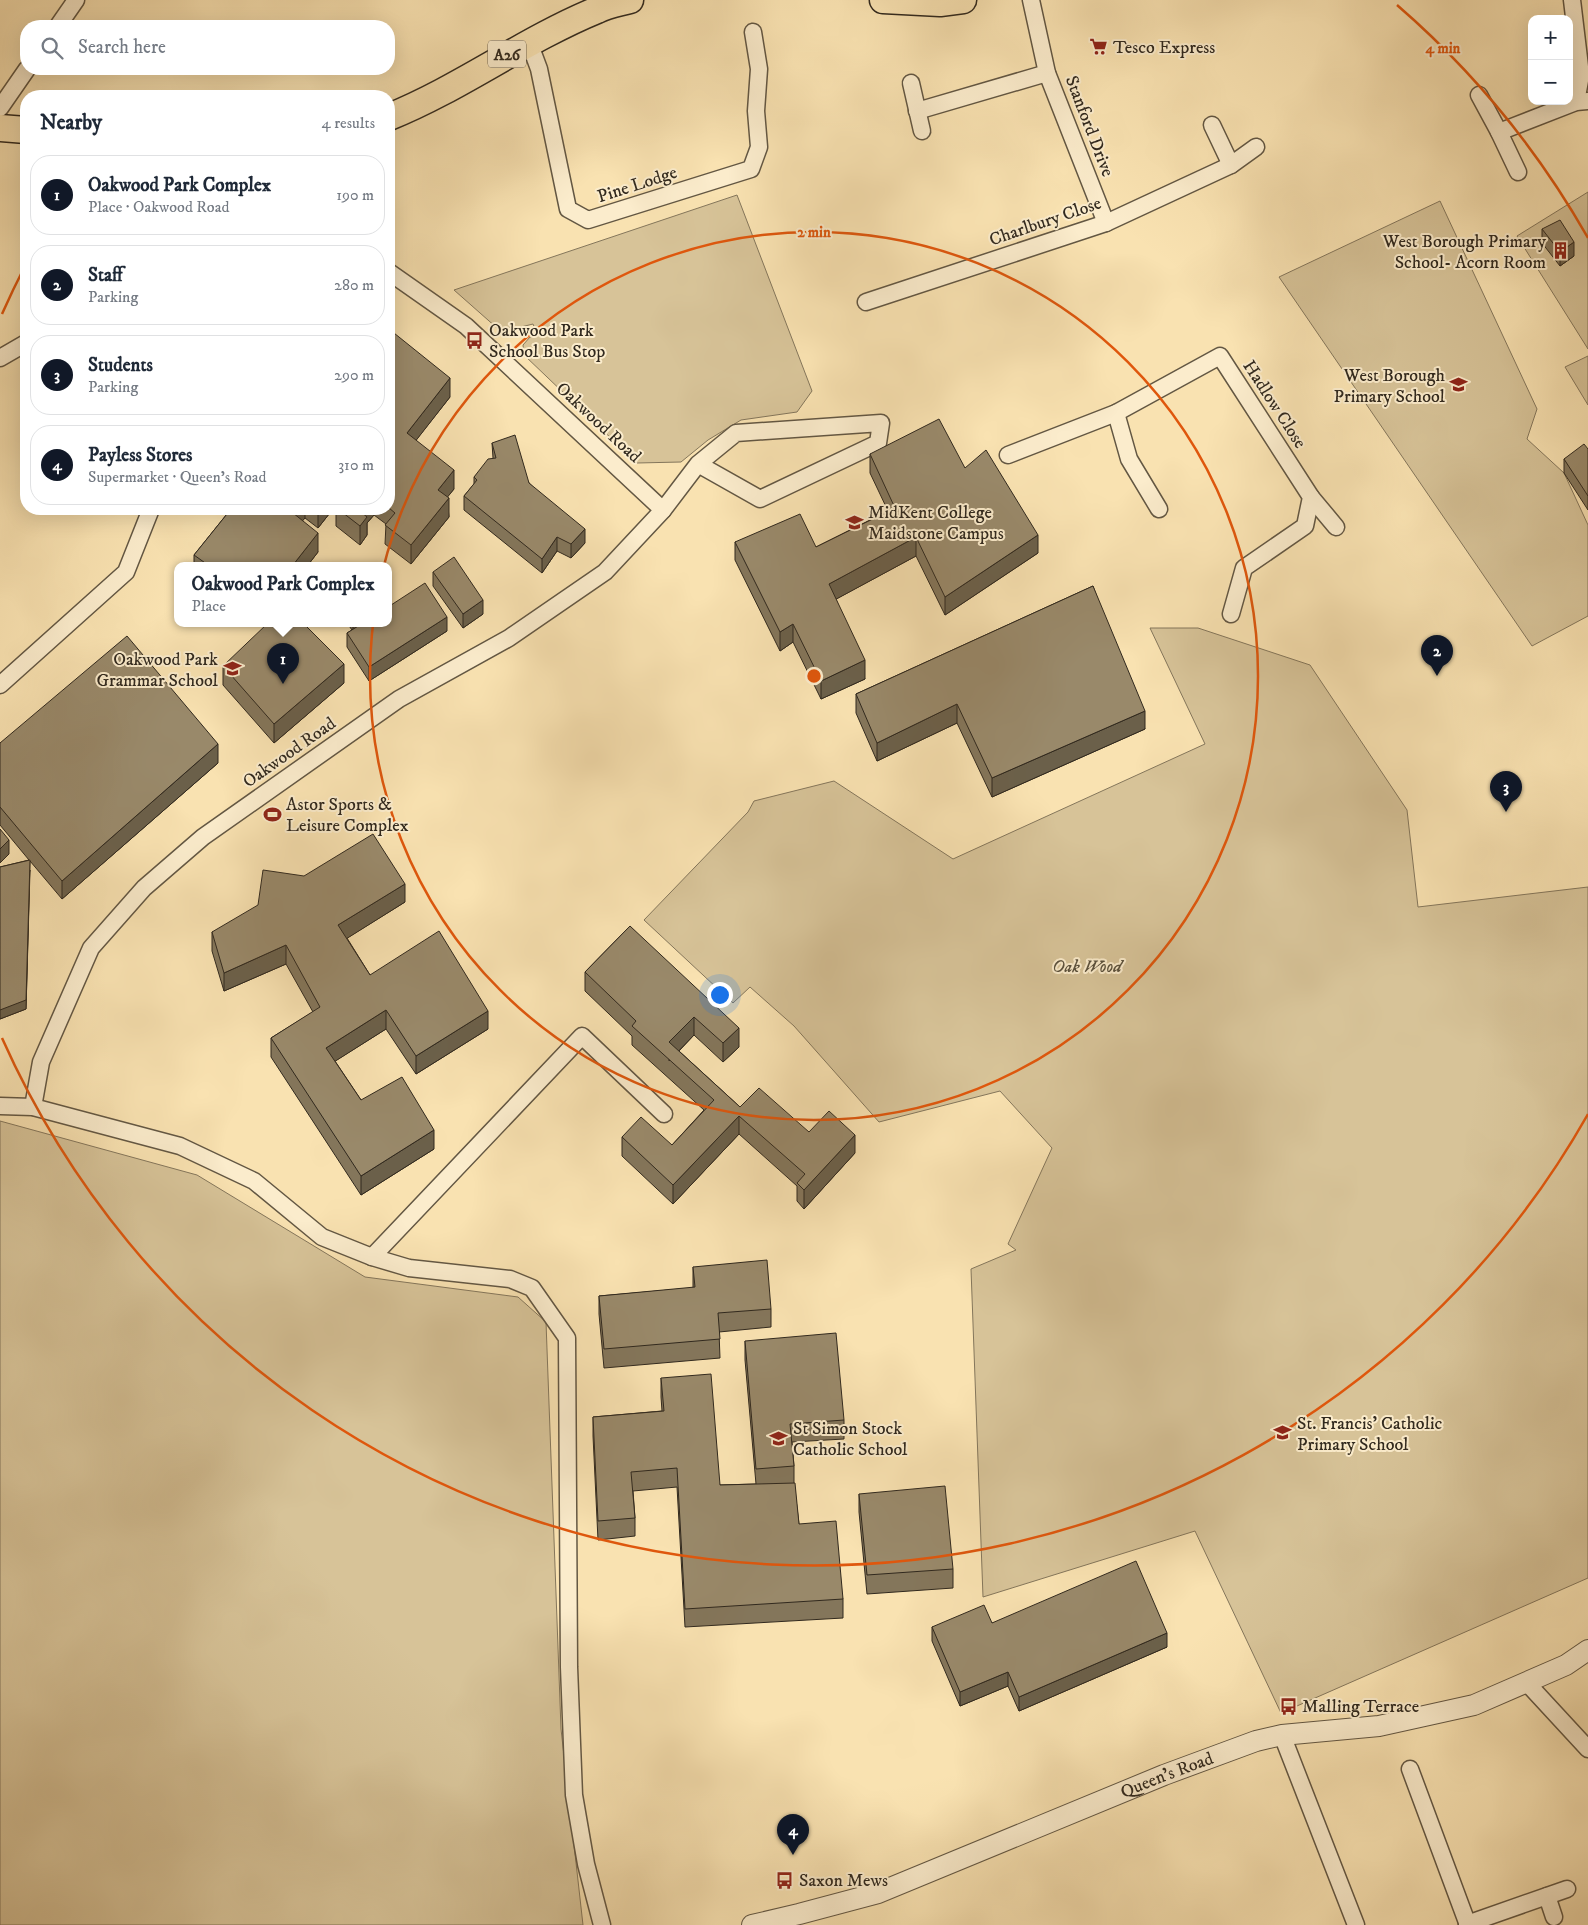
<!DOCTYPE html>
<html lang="en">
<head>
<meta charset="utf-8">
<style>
	body { margin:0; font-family:"IM FELL DW Pica",serif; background:#f2f2f3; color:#1f2937 }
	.controls { position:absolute; right:15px; top:15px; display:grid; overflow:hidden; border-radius:10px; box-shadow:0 5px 20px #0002 }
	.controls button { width:45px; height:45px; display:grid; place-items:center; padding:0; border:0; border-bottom:1px solid #e0e1e3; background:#fff; color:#1f2937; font:25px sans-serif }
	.you { position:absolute; left:719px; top:994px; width:18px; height:18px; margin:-12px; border:4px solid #fff; border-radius:50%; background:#1a73e8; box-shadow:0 0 0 8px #1a73e833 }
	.badge { display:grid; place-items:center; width:32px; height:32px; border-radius:50%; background:#111827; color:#fff; font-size:16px; font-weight:700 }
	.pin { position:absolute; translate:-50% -41px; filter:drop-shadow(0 1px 2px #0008) }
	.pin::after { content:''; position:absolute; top:26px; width:18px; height:15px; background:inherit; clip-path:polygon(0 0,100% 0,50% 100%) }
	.popup { position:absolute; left:174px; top:562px; width:218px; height:65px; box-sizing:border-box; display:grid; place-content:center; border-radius:10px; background:#fff; filter:drop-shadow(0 1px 4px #0005); font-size:16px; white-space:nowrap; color:#747a83 }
	.popup b { font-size:19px; color:#1f2937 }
	.popup::after { content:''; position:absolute; left:50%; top:100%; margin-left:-10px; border:10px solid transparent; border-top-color:#fff }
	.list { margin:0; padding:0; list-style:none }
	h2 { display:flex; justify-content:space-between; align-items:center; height:65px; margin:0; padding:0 20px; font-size:21px }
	h2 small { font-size:16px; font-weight:400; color:#747a83 }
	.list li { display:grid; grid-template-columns:32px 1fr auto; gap:15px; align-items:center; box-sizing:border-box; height:80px; margin:0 10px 10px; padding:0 10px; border:1px solid #e0e1e3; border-radius:20px }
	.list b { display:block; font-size:19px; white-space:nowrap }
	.list p { margin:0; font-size:16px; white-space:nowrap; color:#747a83 }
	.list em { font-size:16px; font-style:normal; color:#747a83 }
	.icon { flex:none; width:28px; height:28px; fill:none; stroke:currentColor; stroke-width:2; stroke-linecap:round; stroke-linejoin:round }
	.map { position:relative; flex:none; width:1588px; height:1925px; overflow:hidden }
	.search { position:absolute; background:#fff; box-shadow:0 5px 20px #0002; left:20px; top:20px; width:375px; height:55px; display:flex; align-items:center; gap:12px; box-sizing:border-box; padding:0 18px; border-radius:20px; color:#747a83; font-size:19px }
	.panel { position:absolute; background:#fff; box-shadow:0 5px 20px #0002; left:20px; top:90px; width:375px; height:425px; border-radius:20px }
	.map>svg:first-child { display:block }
	.green { fill:#d7c398; stroke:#84765b }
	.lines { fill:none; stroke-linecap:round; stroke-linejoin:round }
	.minor-casing { stroke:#635743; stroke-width:19 }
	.tertiary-casing { stroke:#635743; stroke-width:22 }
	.primary-casing { stroke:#31291e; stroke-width:29 }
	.minor { stroke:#fbeccc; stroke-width:16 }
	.tertiary { stroke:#fbeccc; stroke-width:20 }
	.primary { stroke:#f9e2b1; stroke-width:26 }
	.wall { fill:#84765b; stroke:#31291e }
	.shaded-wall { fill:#6b604a; stroke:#31291e }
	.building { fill:#99896a; stroke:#31291e }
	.ring { fill:none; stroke:#df570d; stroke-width:2.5 }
	.labels { text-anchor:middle; stroke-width:4; stroke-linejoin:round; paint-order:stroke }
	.shield { fill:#fbeccc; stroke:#6e6452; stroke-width:1 }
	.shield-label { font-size:16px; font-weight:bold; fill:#31291e }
	.poi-label { font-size:18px; fill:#31291e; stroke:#fbeccc; text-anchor:start }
	.street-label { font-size:18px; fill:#31291e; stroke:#fbeccc }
	.park-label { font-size:18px; font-style:italic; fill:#5a503c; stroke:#fbeccc }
	.centre { fill:#df570d; stroke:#fbeccc; stroke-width:2.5 }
	.ring-label { font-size:15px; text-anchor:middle; font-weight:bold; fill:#df570d; stroke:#fbeccc; stroke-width:4; stroke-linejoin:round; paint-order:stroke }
</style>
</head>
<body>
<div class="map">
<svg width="1588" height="1925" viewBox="0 0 1588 1925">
	<rect width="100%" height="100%" fill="#f9e2b1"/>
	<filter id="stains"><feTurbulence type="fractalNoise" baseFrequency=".004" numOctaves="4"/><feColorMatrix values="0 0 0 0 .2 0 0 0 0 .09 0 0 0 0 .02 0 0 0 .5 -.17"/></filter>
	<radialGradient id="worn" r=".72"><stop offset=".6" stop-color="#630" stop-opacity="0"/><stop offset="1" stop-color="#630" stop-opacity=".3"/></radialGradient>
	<g class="green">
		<path d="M1588 192V349L1517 236Z"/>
		<path d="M737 195 812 391 797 412 741 420 708 440 681 462 637 463 524 355 523 345 530 337 538 336 533 324 521 327 497 328 454 290Z"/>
		<path d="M1440 201 1537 409 1527 439 1564 473 1588 525V616L1532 646 1279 277Z"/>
		<path d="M1588 356V405L1565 367Z"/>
		<path d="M1150 628H1198L1310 665 1407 810 1418 907 1588 887V1578L1281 1713 1195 1531 983 1597 971 1269 1016 1250 1008 1244 1052 1148 1000 1091 879 1122 794 1026 750 987 733 1003 644 920 748 812 754 801 834 781 953 859 1205 744Z"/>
		<path d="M0 1121 197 1175 365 1277 518 1297 546 1322 561 1729 583 1925H0Z"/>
	</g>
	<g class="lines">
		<defs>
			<g id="minor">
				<path d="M1031 0 1047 73 1106 223"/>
				<path d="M1572 0 1581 75 1576 102"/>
				<path d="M58 26 76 0"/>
				<path d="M529 42 539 69 568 209 588 220 751 169 759 147 756 111 759 69 753 32"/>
				<path d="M911 83 922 131"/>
				<path d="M1479 95 1499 132 1518 172"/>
				<path d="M0 108 27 69"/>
				<path d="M917 111 1047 73"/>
				<path d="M1212 125 1231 165"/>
				<path d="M1499 132 1576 102 1588 101"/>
				<path d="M389 272 466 326 663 510"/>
				<path d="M866 302 1106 223 1231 165 1256 147"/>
				<path d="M0 358 26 343"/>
				<path d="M1116 413 1129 459 1159 509"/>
				<path d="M1008 455 1116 413 1220 356 1311 497 1305 526 1244 568 1231 614"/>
				<path d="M1311 497 1336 527"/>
				<path d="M0 685 126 572 151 509"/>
				<path d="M0 1106 33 1107 180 1146 254 1181 322 1237 372 1257 409 1268 510 1279 532 1288 567 1338 569 1667 574 1795 586 1864 602 1925"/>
				<path d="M33 1107 41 1062 91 948 144 888 203 837 399 699 509 638 605 572 663 510 698 464 736 433 881 423 878 443 760 499 698 464"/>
				<path d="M372 1257 582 1036 664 1114"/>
				<path d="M1527 1683 1588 1749"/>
				<path d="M1282 1735 1356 1925"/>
				<path d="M1410 1769 1468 1925"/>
				<path d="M1547 1896 1554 1917"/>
				<path d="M1467 1924 1567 1889"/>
			</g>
			<g id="tertiary">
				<path id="s1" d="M752 1925 799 1914 878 1893 1164 1775 1256 1741 1282 1735 1379 1726 1474 1705 1566 1665 1588 1650"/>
			</g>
			<g id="primary">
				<path d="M883 0 940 3 963 0"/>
				<path d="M389 117C461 88 524 40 597 10 607 5 619 3 630 0"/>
				<path d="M0 128 26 130"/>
			</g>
		</defs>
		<use href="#minor" class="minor-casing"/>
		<use href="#tertiary" class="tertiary-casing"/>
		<use href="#primary" class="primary-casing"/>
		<use href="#minor" class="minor"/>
		<use href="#tertiary" class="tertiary"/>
		<use href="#primary" class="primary"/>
	</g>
	<g class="wall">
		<path d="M1542 229 1574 256 1560 266 1542 243Z"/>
		<path d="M389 329 450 397 416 440 454 489 447 497 449 517 411 564 385 544 386 524 374 515 367 523V535L360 545 336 526V509H389Z"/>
		<path d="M492 443 585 543 571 558 557 551 542 573 464 510V496L474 484V477L493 458Z"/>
		<path d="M1588 449V510L1564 473V459Z"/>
		<path d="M870 454 965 468 1038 553 945 615 916 556 836 599 865 679 821 699 793 642 780 651 735 560V542L816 547 888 511 870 473Z"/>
		<path d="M231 509H333L318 528 305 518 302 520 318 552 308 565H194V555Z"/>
		<path d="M433 572 483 614 463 628 433 586Z"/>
		<path d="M1093 586 1145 729 992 797 957 723 877 761 856 713V694Z"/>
		<path d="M390 605 447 631 369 681 347 647V633L352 630 347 623H388Z"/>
		<path d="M223 666 344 683 274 743 223 685Z"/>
		<path d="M0 743 218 763 62 899 30 861 26 1009 0 1019V867L29 860 0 825Z"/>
		<path d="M405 902 347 938 370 975 488 1029 416 1074 386 1029 335 1061 361 1100 434 1149 361 1195 271 1057V1038L313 1012 286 964 224 991 212 951V932Z"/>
		<path d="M630 926 739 1047 723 1062 694 1035 679 1051 740 1107 809 1132 855 1153 804 1209 797 1201V1186L739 1134 673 1204 622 1156V1137L672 1145 704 1110 632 1045V1036L585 991V972Z"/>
		<path d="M693 1267 771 1309V1327L719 1332 720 1358 604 1368 599 1314V1296L693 1288Z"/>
		<path d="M745 1341 844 1420V1439L792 1442 794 1466V1483L799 1524 843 1599V1618L685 1627 677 1487 633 1491 635 1518V1536L598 1540 593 1436V1417L662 1411 661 1397V1378L720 1485 756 1484 745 1360Z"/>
		<path d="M859 1494 953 1569V1588L867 1594 859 1512Z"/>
		<path d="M992 1623 1167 1647 1019 1711 1008 1686 960 1706 932 1641V1627Z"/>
	</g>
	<g class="shaded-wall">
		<path d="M1574 242V256L1560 266V252Z"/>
		<path d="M450 378V397L407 452V433Z"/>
		<path d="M454 470V489L438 509V490Z"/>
		<path d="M449 498V517L411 564V545Z"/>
		<path d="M297 509H305V518L293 532V513Z"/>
		<path d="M319 509H333L318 528V510Z"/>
		<path d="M364 509H374V515L367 523V535L360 545V526L361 512Z"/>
		<path d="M585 529V543L571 558V544Z"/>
		<path d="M318 533V552L308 565H293Z"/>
		<path d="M1038 535V553L945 615V597Z"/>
		<path d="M557 537V551L542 573V559Z"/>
		<path d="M916 537V556L829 603V584Z"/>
		<path d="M390 594V608L388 610V595Z"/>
		<path d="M483 600V614L463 628V614Z"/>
		<path d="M447 617V631L369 681V667Z"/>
		<path d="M353 623H367L353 632Z"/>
		<path d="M793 624V642L780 651V632Z"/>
		<path d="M865 660V679L821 699V681Z"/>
		<path d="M344 664V683L274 743V724Z"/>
		<path d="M957 704V723L877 761V743Z"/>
		<path d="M1145 711V729L992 797V778Z"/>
		<path d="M218 744V763L62 899V881Z"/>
		<path d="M9 840V854L0 863V849Z"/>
		<path d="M30 870 26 1009 0 1019V1010Z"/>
		<path d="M405 884V902L338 944V925Z"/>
		<path d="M286 945V964L224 991V973Z"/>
		<path d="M386 1010V1029L326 1067V1048Z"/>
		<path d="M488 1011V1029L416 1074V1056Z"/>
		<path d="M694 1017V1035L669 1061V1042Z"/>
		<path d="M739 1028V1047L723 1062V1043Z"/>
		<path d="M739 1116V1134L673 1204V1185Z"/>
		<path d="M434 1130V1149L361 1195V1176Z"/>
		<path d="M855 1135V1153L804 1209V1190Z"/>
		<path d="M1167 1633V1647L1019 1711V1697Z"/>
		<path d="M1008 1672V1686L960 1706V1692Z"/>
	</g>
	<g class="building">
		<path d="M1560 220 1574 242 1560 252 1542 229Z"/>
		<path d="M389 329 450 378 407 433 454 470 438 490 449 498 411 545 385 525 395 513 389 508Z"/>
		<path d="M939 419 965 468 986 450 1038 535 945 597 916 537 829 584 865 660 821 681 793 624 780 632 735 542 800 514 816 547 895 508 870 454Z"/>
		<path d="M515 435 529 483 585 529 571 544 557 537 542 559 464 496 477 480 474 477 488 459 496 458 492 443Z"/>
		<path d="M1584 444 1588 449V496L1564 459Z"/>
		<path d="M231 509H297L293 513 318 533 293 565H208L194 555Z"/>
		<path d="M338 509H364L361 512 367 517 360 526Z"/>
		<path d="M454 557 483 600 463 614 433 572Z"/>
		<path d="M425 583 447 617 369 667 347 633 363 623H388V607Z"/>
		<path d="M1093 586 1145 711 992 778 957 704 877 743 856 694Z"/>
		<path d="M268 623H303L344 664 274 724 223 666Z"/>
		<path d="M127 636 218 744 62 881 0 807V743Z"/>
		<path d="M0 829 9 840 0 849Z"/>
		<path d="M373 834 405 884 338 925 370 975 439 931 488 1011 416 1056 386 1010 326 1048 361 1100 402 1077 434 1130 361 1176 271 1038 320 1007 286 945 224 973 212 932 258 905 263 870 304 876Z"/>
		<path d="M30 860 26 1000 0 1010V867Z"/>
		<path d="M630 926 739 1028 723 1043 694 1017 669 1042 740 1107 759 1088 809 1132 829 1111 855 1135 804 1190 797 1183 805 1174 739 1116 673 1185 622 1137 641 1117 672 1145 714 1100 632 1026 636 1021 585 972Z"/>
		<path d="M767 1260 771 1309 718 1313 720 1339 604 1349 599 1296 695 1287 693 1267Z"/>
		<path d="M836 1333 844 1420 790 1424 794 1466 756 1469 745 1341Z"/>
		<path d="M711 1374 720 1485 795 1483 799 1524 836 1521 843 1599 685 1609 677 1468 631 1472 635 1518 598 1521 593 1417 664 1411 661 1378Z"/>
		<path d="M945 1486 953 1569 867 1575 859 1494Z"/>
		<path d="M1136 1561 1167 1633 1019 1697 1008 1672 960 1692 932 1627 984 1605 992 1623Z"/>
	</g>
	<g class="ring">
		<circle cx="814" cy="676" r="444"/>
		<path d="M1588 1114A889 889 0 0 1 2 1038M2 314A889 889 0 0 1 25 266M1397 5A889 889 0 0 1 1588 238"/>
	</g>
	<defs>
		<symbol id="supermarket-bare" viewBox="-9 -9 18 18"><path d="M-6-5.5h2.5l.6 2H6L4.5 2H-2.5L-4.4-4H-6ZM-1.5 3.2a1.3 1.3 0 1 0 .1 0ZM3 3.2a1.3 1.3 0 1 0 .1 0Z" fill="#8f2418" stroke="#fbeccc" stroke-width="2.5" paint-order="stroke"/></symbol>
		<symbol id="building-bare" viewBox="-9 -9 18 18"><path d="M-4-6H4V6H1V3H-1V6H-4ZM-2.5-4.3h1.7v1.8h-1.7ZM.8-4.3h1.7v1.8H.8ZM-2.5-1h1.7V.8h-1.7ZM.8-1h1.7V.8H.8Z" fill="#8f2418" stroke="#fbeccc" stroke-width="2.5" paint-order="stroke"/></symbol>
		<symbol id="bus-bare" viewBox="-9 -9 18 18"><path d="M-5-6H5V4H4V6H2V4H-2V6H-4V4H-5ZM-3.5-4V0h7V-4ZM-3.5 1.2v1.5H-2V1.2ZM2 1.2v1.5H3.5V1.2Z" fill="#8f2418" stroke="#fbeccc" stroke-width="2.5" paint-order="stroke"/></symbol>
		<symbol id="school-bare" viewBox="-9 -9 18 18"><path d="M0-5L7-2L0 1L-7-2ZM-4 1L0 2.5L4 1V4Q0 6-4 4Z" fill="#8f2418" stroke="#fbeccc" stroke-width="2.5" paint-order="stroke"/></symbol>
		<symbol id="university-bare" viewBox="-9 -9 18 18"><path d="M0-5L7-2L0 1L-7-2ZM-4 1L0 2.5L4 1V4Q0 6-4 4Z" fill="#8f2418" stroke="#fbeccc" stroke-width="2.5" paint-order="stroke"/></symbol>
		<symbol id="stadium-bare" viewBox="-9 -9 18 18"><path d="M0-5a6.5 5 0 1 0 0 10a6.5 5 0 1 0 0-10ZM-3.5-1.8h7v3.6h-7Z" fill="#8f2418" stroke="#fbeccc" stroke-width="2.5" paint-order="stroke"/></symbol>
	</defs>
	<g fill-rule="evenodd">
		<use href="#supermarket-bare" x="1086" y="34" width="25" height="25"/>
		<use href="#building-bare" x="1548" y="238" width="25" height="25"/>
		<use href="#bus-bare" x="462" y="328" width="25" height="25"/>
		<use href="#school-bare" x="1446" y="372" width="25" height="25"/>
		<use href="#university-bare" x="842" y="510" width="25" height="25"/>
		<use href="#school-bare" x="220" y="656" width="25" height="25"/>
		<use href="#stadium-bare" x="260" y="802" width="25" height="25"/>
		<use href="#school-bare" x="1270" y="1420" width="25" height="25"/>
		<use href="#school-bare" x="766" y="1426" width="25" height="25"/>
		<use href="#bus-bare" x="1276" y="1694" width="25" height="25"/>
		<use href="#bus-bare" x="772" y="1868" width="25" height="25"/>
	</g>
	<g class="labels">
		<rect class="shield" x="488" y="40.5" width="38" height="27" rx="4"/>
		<g class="shield-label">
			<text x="507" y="60">A26</text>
		</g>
		<g class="poi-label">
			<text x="1113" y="53">Tesco Express</text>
			<text x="1546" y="247" text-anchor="end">West Borough Primary<tspan x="1546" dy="21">School- Acorn Room</tspan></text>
			<text x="489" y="336">Oakwood Park<tspan x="489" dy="21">School Bus Stop</tspan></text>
			<text x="1445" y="381" text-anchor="end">West Borough<tspan x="1445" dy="21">Primary School</tspan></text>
			<text x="868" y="518">MidKent College<tspan x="868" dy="21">Maidstone Campus</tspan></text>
			<text x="218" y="665" text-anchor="end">Oakwood Park<tspan x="218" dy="21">Grammar School</tspan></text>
			<text x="286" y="810">Astor Sports &amp;<tspan x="286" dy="21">Leisure Complex</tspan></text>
			<text x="1297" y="1429">St. Francis' Catholic<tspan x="1297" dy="21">Primary School</tspan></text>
			<text x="793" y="1434">St Simon Stock<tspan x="793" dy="21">Catholic School</tspan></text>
			<text x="1302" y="1712">Malling Terrace</text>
			<text x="799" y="1886">Saxon Mews</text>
		</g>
		<g class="street-label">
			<text transform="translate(1090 126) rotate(69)" y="6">Stanford Drive</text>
			<text transform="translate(637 184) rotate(-18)" y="6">Pine Lodge</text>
			<text transform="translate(1045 221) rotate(-19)" y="6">Charlbury Close</text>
			<text transform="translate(1275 404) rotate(57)" y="6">Hadlow Close</text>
			<text transform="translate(599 422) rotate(43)" y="6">Oakwood Road</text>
			<text transform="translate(289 752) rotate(-35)" y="6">Oakwood Road</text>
			<text dy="6" stroke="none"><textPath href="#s1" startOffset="442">Queen's Road</textPath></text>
		</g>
		<g class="park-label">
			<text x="1087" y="972">Oak Wood</text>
		</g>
	</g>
	<circle cx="814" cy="676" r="8" class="centre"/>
	<g class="ring-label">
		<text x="1443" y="53">4 min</text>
		<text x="814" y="237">2 min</text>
	</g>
	<rect width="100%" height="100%" filter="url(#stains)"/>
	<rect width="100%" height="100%" fill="url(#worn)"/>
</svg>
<div class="controls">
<button>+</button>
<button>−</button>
</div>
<div class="you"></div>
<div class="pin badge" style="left:283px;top:684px">1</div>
<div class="popup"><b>Oakwood Park Complex</b>Place</div>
<div class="pin badge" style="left:1437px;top:676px">2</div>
<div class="pin badge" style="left:1506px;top:812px">3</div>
<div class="pin badge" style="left:793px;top:1855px">4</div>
<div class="search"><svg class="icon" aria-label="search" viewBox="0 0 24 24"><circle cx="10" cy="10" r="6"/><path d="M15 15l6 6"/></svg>Search here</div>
<section class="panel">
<h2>Nearby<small>4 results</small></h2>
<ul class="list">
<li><span class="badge">1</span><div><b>Oakwood Park Complex</b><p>Place · Oakwood Road</p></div><em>190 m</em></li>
<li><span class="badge">2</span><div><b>Staff</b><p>Parking</p></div><em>280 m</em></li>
<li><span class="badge">3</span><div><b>Students</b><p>Parking</p></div><em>290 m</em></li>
<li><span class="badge">4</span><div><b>Payless Stores</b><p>Supermarket · Queen's Road</p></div><em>310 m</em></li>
</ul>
</section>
</div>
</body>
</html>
